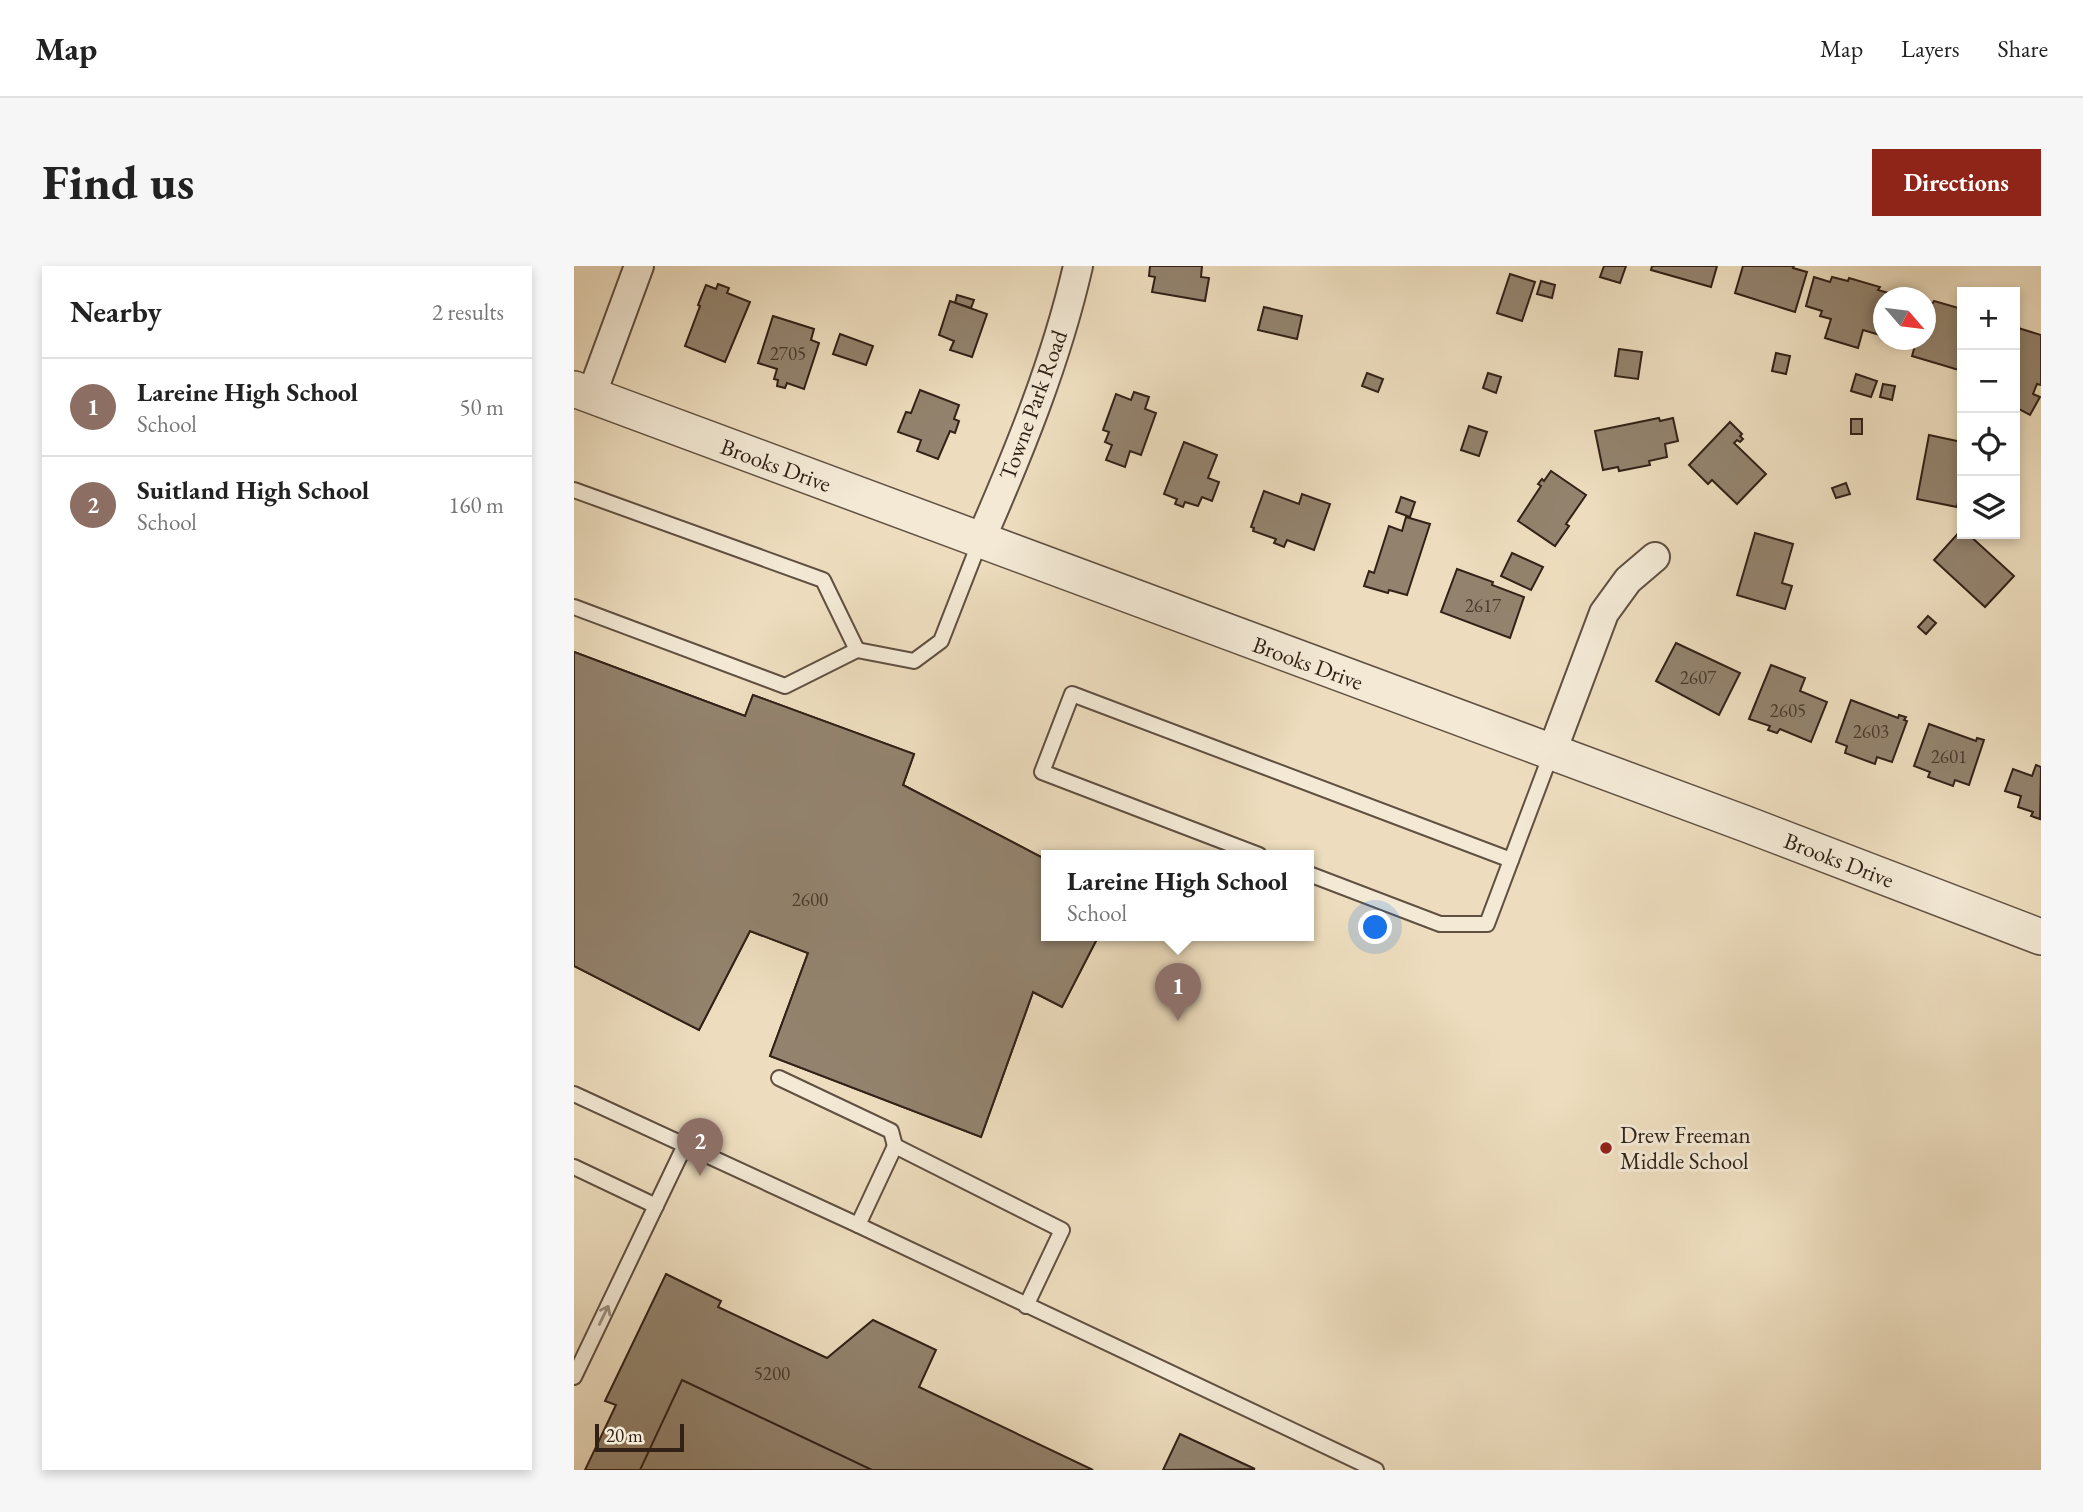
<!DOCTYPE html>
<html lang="en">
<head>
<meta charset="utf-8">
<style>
	body { margin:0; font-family:"EB Garamond",serif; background:#f6f6f6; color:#222 }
	.controls { position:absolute; right:21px; top:21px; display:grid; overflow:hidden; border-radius:0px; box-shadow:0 4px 10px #0003 }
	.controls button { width:63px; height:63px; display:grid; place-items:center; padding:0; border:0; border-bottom:2px solid #e0e0e0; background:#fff; color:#222; font:35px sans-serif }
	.compass { position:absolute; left:1299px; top:21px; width:63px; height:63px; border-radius:50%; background:#fff; box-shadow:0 4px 10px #0003; rotate:118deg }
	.scale { position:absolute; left:21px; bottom:18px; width:89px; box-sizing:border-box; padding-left:7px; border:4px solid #312117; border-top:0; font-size:19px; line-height:24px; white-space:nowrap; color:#312117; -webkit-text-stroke:5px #f3e9d5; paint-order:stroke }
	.you { position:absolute; left:802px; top:662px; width:24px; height:24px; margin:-18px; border:5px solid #fff; border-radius:50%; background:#1a73e8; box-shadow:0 0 0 10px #1a73e833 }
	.badge { display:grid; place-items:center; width:46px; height:46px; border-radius:50%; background:#8f2418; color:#fff; font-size:23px; font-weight:700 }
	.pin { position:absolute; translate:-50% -58px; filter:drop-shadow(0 2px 4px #0008) }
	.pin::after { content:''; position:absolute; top:37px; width:24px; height:21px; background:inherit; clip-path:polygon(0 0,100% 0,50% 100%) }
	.popup { position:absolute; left:467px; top:584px; width:273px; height:91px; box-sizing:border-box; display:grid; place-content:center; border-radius:0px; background:#fff; filter:drop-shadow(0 2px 5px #0005); font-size:23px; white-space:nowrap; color:#767676 }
	.popup b { font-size:26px; color:#222 }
	.popup::after { content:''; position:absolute; left:50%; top:100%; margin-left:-14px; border:14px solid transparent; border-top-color:#fff }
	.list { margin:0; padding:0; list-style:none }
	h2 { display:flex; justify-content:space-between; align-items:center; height:91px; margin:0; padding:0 28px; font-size:30px }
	h2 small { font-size:23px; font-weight:400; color:#767676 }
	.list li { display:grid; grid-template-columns:46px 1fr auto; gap:21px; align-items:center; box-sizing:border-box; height:98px; padding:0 28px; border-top:2px solid #e0e0e0 }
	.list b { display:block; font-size:26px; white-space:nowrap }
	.list p { margin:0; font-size:23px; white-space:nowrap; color:#767676 }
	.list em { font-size:23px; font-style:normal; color:#767676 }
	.icon { flex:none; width:38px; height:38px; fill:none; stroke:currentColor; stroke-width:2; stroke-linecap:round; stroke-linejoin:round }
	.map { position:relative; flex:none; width:1467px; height:1204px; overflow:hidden; border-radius:0px }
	header { display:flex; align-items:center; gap:42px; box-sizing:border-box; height:98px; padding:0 35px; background:#fff; border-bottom:2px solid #e0e0e0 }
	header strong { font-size:33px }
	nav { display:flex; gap:38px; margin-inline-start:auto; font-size:24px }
	.intro { display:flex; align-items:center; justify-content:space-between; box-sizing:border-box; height:168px; padding:0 42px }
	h1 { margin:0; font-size:49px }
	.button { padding:18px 32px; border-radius:0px; background:#8f2418; color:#fff; font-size:24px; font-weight:700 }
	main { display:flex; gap:42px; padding:0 42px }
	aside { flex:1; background:#fff; border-radius:0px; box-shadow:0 4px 10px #0003 }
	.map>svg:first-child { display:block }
	.building { fill:#93836e; stroke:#312117; stroke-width:2; fill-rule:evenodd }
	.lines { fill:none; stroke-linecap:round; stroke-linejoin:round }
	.service-casing { stroke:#605041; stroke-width:18 }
	.minor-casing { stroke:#605041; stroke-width:32 }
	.tertiary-casing { stroke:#605041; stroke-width:38 }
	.service { stroke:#f3e9d5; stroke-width:14 }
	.minor { stroke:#f3e9d5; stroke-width:28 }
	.tertiary { stroke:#f3e9d5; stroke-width:35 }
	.oneway { stroke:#9c8f80 }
	.poi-dot { fill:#8f2418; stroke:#f3e9d5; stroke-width:2.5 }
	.labels { text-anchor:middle; stroke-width:6; stroke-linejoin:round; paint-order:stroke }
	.number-label { font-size:19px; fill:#4a3a2d }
	.street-label { font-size:23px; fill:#312117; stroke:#f3e9d5 }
	.poi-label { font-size:23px; fill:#312117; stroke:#f3e9d5; text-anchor:start }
</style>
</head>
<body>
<header>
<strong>Map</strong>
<nav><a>Map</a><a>Layers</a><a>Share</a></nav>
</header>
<div class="intro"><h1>Find us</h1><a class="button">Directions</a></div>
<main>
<aside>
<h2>Nearby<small>2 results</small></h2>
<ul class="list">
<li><span class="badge" style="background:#8d6e63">1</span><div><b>Lareine High School</b><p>School</p></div><em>50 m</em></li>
<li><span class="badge" style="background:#8d6e63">2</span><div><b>Suitland High School</b><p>School</p></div><em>160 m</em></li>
</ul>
</aside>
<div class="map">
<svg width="1467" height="1204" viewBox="0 0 1467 1204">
	<rect width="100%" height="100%" fill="#edddbe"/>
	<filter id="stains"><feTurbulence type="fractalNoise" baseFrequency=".00286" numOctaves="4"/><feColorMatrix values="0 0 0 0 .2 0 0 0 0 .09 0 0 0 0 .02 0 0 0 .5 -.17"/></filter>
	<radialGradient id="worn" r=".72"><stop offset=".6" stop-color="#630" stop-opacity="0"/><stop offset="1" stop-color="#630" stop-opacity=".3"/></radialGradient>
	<g class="building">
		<path d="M576 0H628L627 11 635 12 631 35 578 26 581 11 575 10Z"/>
		<path d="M1030 0H1052L1046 17 1026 11Z"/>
		<path d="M1078 0H1143L1137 21 1077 4Z"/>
		<path d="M1169 0H1220L1219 2 1233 6 1221 46 1161 27Z"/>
		<path d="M936 8 961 16 948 55 923 47Z"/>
		<path d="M1240 11 1256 16 1258 11 1274 15 1275 12 1306 21 1304 24 1318 28 1317 32H1310V58L1306 69 1289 64 1284 82 1251 72 1257 53 1246 50 1248 45 1232 40Z"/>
		<path d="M967 15 981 19 978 32 963 28Z"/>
		<path d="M144 18 155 22 153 27 176 36 151 96 111 80 126 40 124 39 132 19 142 23Z"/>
		<path d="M383 29 400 34 397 42 381 37Z"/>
		<path d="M376 35 413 48 398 91 376 84 380 75 365 69Z"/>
		<path d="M1360 35 1388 43V105L1338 90 1342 76 1332 74H1352V36L1358 38Z"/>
		<path d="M690 41 728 50 723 73 684 64Z"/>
		<path d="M199 50 240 63 237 74 245 77 230 123 213 117 211 122 203 120 204 114 200 113 203 103 184 97Z"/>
		<path d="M1441 61 1467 69V119L1463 118 1459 128 1466 131 1456 149 1441 141V118H1443L1445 113 1441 112Z"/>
		<path d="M266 68 299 80 292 99 259 88Z"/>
		<path d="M1045 83 1068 86 1064 113 1041 110Z"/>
		<path d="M1202 87 1216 90 1212 108 1198 105Z"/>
		<path d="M793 107 809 113 804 126 788 120Z"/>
		<path d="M914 107 927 111 922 127 909 122Z"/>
		<path d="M1282 108 1303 115 1297 131 1277 125Z"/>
		<path d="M1309 118 1321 120 1318 134 1306 131Z"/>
		<path d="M346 124 385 139 380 153 385 155 381 167 376 165 364 193 343 185 347 174 324 166 332 146 337 147Z"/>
		<path d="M560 126 575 131 571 143 582 147 567 189 556 185 551 201 532 194 538 179 531 176 535 166 529 164 542 128 557 134Z"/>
		<path d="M1085 152 1086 155 1099 152 1104 175 1091 178 1093 191 1075 195 1076 199 1045 205 1044 201 1029 204 1021 165Z"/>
		<rect x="1277" y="153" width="11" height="15"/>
		<path d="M1156 156 1168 168 1166 170 1169 173 1166 176 1163 174 1160 177 1192 208 1163 238 1138 214 1134 218 1115 199Z"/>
		<path d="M895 160 913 166 905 190 887 184Z"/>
		<path d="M1355 169 1388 176V215L1383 241 1343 233Z"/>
		<path d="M610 176 643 189 634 212 645 216 638 235 628 231 624 240 611 236 609 241 601 238 603 233 590 228Z"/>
		<path d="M977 205 1012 229 992 258 995 260 981 280 944 255 967 220 964 218 968 213 970 215Z"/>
		<path d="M1272 217 1276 228 1262 232 1258 222Z"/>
		<path d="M690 225 725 238 728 228 756 238 740 284 713 274 710 281 700 277 702 273 679 265 680 262 677 261Z"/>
		<path d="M827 231 841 236 836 251 822 246Z"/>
		<path d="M832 251 856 258 833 329 815 324 814 327 790 320 795 305 800 307 815 260 828 265Z"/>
		<path d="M1388 263V268H1394L1440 310 1411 341 1360 294Z"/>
		<path d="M1181 267 1219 278 1208 317 1218 320 1211 343 1163 329Z"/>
		<path d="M938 287 969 301 957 324 927 310Z"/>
		<path d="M883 303 919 316 918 319 950 331 936 372 867 346Z"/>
		<path d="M1354 350 1362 357 1352 368 1344 361Z"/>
		<path d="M1102 377 1166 407 1145 449 1082 415Z"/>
		<path d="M0 386 171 450 179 429 340 488 329 519 473 594V669H525L488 741 459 726 407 871 196 790 234 687 176 665 125 764 0 700ZM239 503 305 527 267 602 210 581Z"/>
		<path d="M0 386 171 450 179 429 340 488 329 519 473 594V669H525L488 741 459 726 407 871 196 790 234 687 176 665 125 764 0 700Z"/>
		<path d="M1197 399 1231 412 1226 425 1253 436 1237 476 1206 463 1203 467 1194 464 1196 460 1175 453Z"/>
		<path d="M1277 434 1324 452 1325 449 1332 451 1330 454 1333 455 1318 496 1303 491 1301 498 1271 487 1273 480 1262 476Z"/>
		<path d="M1355 458 1402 475 1403 472 1410 474 1395 519 1381 514 1379 520 1354 511 1356 506 1340 500Z"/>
		<path d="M1462 499 1467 501 1466 553 1457 550 1459 546 1444 541 1447 530 1431 525 1439 503 1458 510Z"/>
		<path d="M92 1008 147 1035 144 1041 253 1092 299 1054 362 1084 345 1121 519 1204H11L42 1139 31 1135Z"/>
		<path d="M108 1114 298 1204H66Z"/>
		<path d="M606 1168 681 1203 589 1204Z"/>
	</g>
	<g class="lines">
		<defs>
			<g id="service">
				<path d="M0 224 249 314 283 384"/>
				<path d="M0 341 211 420 283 384 340 395 367 375 406 275"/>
				<path d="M685 589 468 506 498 428 937 594"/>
				<path d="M735 608 866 658H913L977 488"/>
				<path d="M205 812 317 865 321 880"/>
				<path d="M0 828 284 959 802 1204"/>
				<path d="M0 901 82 940"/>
				<path d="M284 959 321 880 488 964 452 1040"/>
				<path d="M0 1111 111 879"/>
			</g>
			<g id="minor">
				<path d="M17 130 65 0"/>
				<path d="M406 275C445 186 482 96 504 0"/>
				<path d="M977 488 1030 347 1054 314 1081 291"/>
			</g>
			<path id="tertiary" d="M0 123 1172 558 1467 671"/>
		</defs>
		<use href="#service" class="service-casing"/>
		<use href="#minor" class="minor-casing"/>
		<use href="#tertiary" class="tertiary-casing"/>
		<use href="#service" class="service"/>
		<use href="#minor" class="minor"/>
		<use href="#tertiary" class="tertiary"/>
	</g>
	<defs><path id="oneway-shaft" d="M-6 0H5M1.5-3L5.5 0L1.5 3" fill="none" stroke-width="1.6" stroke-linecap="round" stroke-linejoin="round" transform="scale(1.75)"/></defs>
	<use class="oneway" href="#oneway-shaft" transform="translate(30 1049) rotate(-64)"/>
	<circle class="poi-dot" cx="1032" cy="882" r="7"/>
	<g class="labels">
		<g class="number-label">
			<text x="214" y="94">2705</text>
			<text x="909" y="346">2617</text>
			<text x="1124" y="418">2607</text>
			<text x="1214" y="451">2605</text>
			<text x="1297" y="472">2603</text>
			<text x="1375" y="497">2601</text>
			<text x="236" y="640">2600</text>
			<text x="198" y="1114">5200</text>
		</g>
		<g class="street-label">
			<text transform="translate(459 139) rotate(-70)" y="8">Towne Park Road</text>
			<text transform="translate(202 199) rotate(20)" y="8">Brooks Drive</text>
			<text transform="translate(734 397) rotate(20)" y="8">Brooks Drive</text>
			<text transform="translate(1265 594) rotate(21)" y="8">Brooks Drive</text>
		</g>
		<g class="poi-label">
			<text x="1046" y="877">Drew Freeman<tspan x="1046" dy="26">Middle School</tspan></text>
		</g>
	</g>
	<rect width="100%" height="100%" filter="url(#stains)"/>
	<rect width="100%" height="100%" fill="url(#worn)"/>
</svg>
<div class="controls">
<button>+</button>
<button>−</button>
<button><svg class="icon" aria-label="locate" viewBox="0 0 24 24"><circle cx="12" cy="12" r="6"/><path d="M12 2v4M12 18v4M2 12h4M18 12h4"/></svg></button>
<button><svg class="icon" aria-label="layers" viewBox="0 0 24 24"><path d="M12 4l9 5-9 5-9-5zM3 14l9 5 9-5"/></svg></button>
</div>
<svg class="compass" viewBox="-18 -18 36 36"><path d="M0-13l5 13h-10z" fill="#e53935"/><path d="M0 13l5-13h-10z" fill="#767676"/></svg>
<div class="scale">20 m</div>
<div class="you"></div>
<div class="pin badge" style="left:604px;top:755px;background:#8d6e63">1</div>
<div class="popup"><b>Lareine High School</b>School</div>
<div class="pin badge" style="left:126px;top:910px;background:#8d6e63">2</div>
</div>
</main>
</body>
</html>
